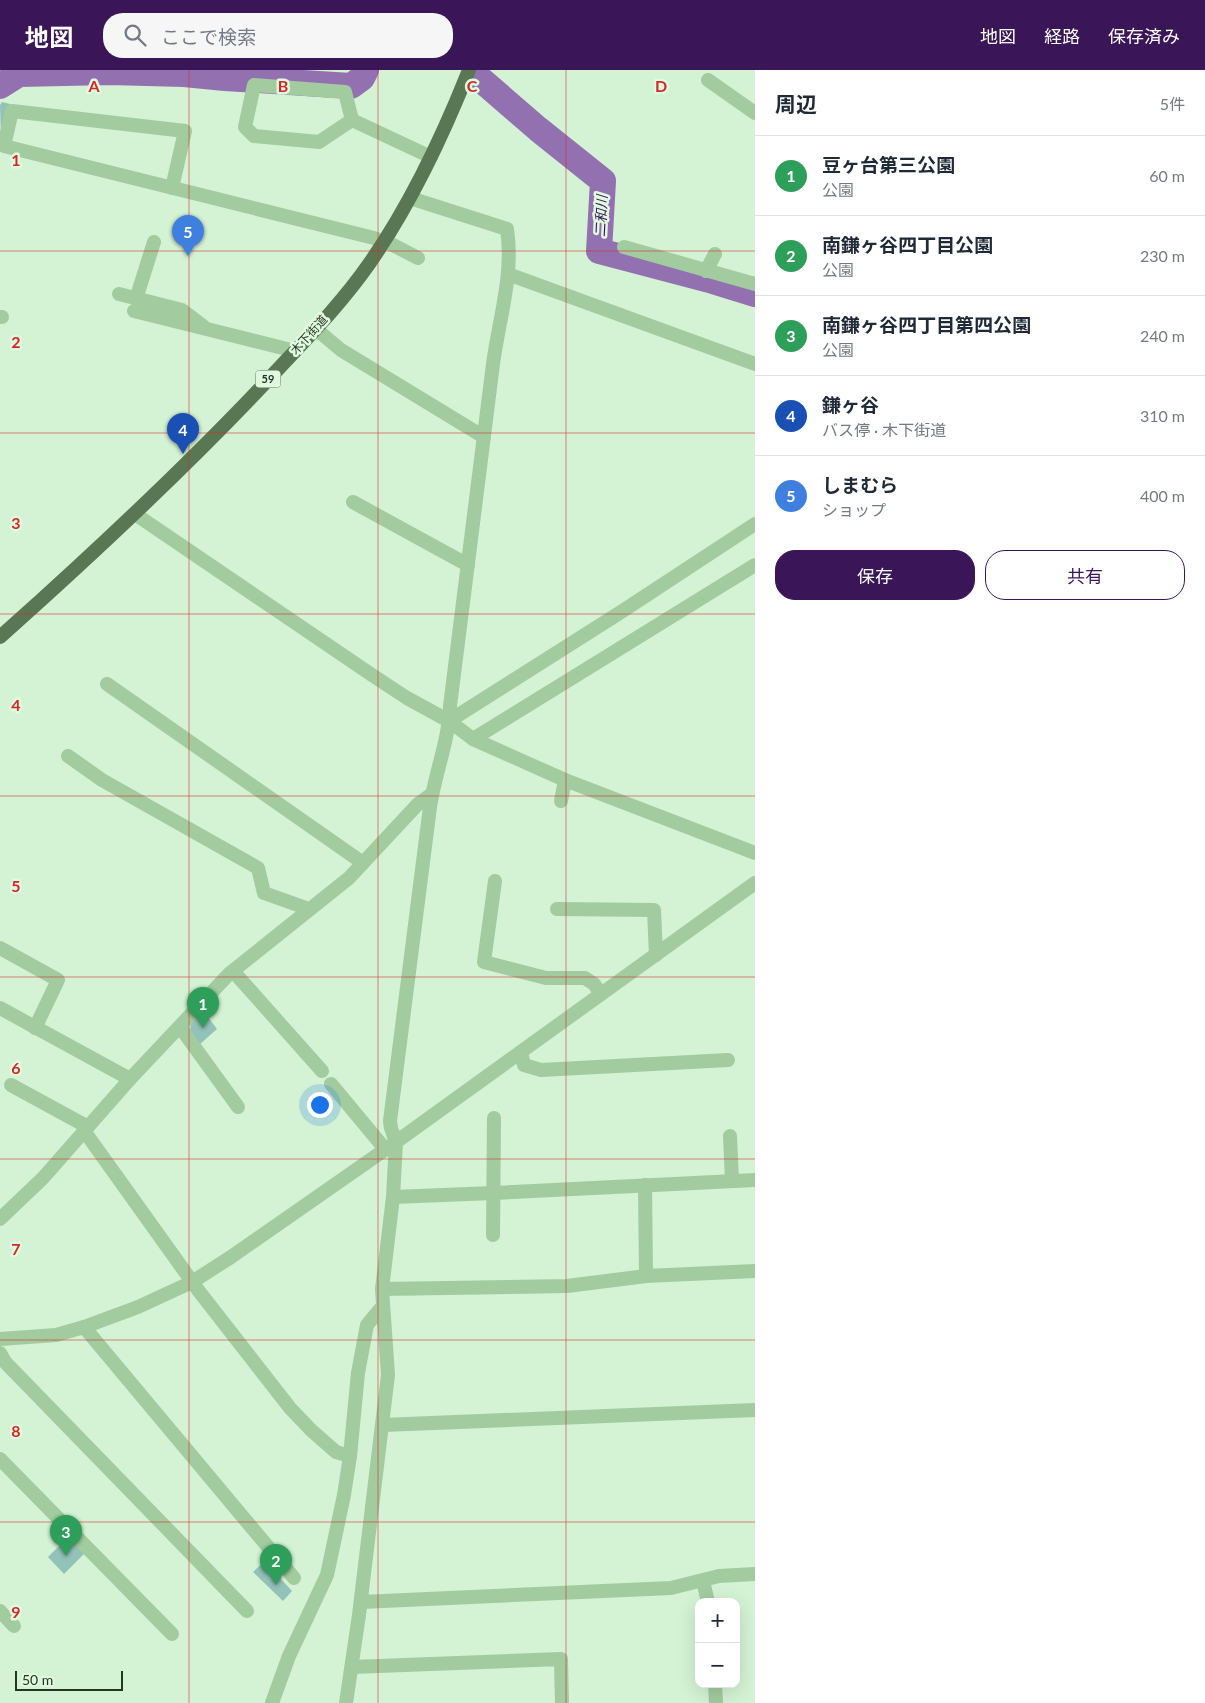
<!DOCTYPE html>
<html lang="ja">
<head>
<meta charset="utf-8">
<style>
	body { margin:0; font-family:Lato,"Noto Sans JP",sans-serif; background:#f6f6f7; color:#1f2937 }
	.controls { position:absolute; right:15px; bottom:15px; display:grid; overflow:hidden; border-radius:10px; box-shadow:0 5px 20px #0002 }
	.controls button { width:45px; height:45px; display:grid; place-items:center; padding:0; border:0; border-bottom:1px solid #e0e1e3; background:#fff; color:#1f2937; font:25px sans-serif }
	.scale { position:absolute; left:15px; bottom:12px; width:108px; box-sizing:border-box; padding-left:5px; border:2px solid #273323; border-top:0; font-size:14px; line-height:18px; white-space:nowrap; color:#273323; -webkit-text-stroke:4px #e0fae0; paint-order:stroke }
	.you { position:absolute; left:319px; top:1034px; width:18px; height:18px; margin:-12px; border:4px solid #fff; border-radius:50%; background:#1a73e8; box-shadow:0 0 0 8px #1a73e833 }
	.badge { display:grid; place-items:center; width:32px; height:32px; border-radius:50%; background:#3a1658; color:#fff; font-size:16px; font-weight:700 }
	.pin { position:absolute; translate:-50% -41px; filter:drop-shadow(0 1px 2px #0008) }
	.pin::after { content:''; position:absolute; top:26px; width:18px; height:15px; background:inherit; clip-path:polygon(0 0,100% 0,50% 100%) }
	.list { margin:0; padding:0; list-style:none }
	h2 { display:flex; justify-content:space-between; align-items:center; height:65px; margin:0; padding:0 20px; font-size:21px }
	h2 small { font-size:16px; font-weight:400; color:#747a83 }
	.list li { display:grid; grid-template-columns:32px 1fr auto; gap:15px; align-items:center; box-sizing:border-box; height:80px; padding:0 20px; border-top:1px solid #e0e1e3 }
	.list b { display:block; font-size:19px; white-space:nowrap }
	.list p { margin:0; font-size:16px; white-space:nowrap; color:#747a83 }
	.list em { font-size:16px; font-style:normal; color:#747a83 }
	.actions { display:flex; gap:10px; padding:15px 20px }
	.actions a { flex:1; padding:11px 0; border:1px solid #3a1658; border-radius:20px; text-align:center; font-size:18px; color:#3a1658 }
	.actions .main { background:#3a1658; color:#fff }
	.icon { flex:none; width:28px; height:28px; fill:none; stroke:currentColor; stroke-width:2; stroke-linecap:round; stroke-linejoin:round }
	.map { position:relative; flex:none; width:755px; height:1633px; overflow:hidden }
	header { display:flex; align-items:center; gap:30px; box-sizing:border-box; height:70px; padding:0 25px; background:#3a1658; color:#fff }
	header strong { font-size:24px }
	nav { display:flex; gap:28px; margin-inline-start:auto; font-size:18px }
	.search { width:350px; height:45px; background:#f6f6f7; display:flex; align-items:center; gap:12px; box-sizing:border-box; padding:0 18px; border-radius:20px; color:#747a83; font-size:19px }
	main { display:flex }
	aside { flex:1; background:#fff }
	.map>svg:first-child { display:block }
	.green { fill:#93c2b9 }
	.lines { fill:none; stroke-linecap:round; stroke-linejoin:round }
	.river { stroke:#9371b1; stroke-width:26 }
	.minor { stroke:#a2cb9f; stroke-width:14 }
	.tertiary { stroke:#a2cb9f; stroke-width:14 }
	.primary { stroke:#597753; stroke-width:14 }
	.grid { fill:none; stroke:#d62828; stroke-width:1; stroke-opacity:0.55 }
	.labels { text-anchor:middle; stroke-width:5; stroke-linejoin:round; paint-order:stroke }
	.shield { fill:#e0fae0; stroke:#5e6f5c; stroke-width:1 }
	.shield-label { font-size:11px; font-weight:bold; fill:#273323 }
	.street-label { font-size:12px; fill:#273323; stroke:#e0fae0 }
	.water-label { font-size:14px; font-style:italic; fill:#3a1658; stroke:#e0fae0 }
	.grid-label { font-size:16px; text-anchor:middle; font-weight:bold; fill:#d62828; stroke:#e0fae0; stroke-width:5; stroke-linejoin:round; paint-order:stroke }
</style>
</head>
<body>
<header>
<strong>地図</strong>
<div class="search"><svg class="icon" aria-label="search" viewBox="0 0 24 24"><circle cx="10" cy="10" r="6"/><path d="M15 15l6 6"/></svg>ここで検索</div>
<nav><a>地図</a><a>経路</a><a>保存済み</a></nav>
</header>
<main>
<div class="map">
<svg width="755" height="1633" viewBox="0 0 755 1633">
	<rect width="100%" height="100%" fill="#d4f2d4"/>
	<g class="green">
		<path d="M2 32 10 34 1 68 0 35Z"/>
		<path d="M202 939 217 959 199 975C196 972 192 968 191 965 187 956 196 944 202 939Z"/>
		<path d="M68 1467 84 1484 64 1504 48 1487Z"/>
		<path d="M268 1488 281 1503V1509L292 1521 283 1531 253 1502Z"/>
	</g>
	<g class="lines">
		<g class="river">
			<path d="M479 8 538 59 603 111 599 181 713 211 755 224"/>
			<path d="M0 16 19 4 109 2 184 4 225 8 351 16 362 8 366 0"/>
		</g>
		<g class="minor">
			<path d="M708 10 755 43"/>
			<path d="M352 50 319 72 254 66 245 57 254 15 345 22 352 50 431 87"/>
			<path d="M172 118 185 61 12 41 4 76 374 168 391 174 418 188"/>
			<path d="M624 177 755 214"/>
			<path d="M706 201 715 184"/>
			<path d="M508 204 755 294"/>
			<path d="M119 224 182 240 203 256"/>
			<path d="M136 229 154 172"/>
			<path d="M134 241 295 281"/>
			<path d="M0 247H2"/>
			<path d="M314 261 322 264 341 280 484 367"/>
			<path d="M353 432 468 495"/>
			<path d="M135 444 372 605 407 628 449 651 473 669 565 710 755 783"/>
			<path d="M107 614 363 793"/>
			<path d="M449 651 621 542 755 454"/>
			<path d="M473 669 755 495"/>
			<path d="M68 686 102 710 258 798 264 823 309 839"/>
			<path d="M561 731 565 710"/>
			<path d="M495 811 484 892 546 908H585L594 914 601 924"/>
			<path d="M557 839 654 840 656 885"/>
			<path d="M0 878 58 910 35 958"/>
			<path d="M233 901 322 1001"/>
			<path d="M0 938 130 1009"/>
			<path d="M180 957 238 1037"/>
			<path d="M521 982 524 995 541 1000 728 990"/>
			<path d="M331 1014 385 1079"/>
			<path d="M11 1015 88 1057"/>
			<path d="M85 1062 198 1220 290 1338 311 1360 336 1382 350 1386"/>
			<path d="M730 1066 732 1111"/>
			<path d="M396 1072 391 1058 390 1051C403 946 417 842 430 737 435 703 449 670 450 636 465 522 479 408 493 294 499 249 514 204 507 159L410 128"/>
			<path d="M645 1115 646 1206"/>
			<path d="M393 1127 493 1123 755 1110"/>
			<path d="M0 1149 43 1108 130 1009 229 904 349 808 417 735 432 724"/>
			<path d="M493 1165 494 1048"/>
			<path d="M84 1257 294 1508"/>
			<path d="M0 1283 5 1292 247 1541"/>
			<path d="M383 1355 755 1340"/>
			<path d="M0 1389 172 1564"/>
			<path d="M0 1541 14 1556"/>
			<path d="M352 1597 561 1589 562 1633"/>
			<path d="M272 1633 289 1586 327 1505 344 1425 350 1386 358 1303 367 1255 382 1237"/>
		</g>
		<g class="tertiary">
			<path d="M382 1219 567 1216 646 1206 755 1201"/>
			<path d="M0 1269 56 1265 84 1257 138 1237 192 1212 231 1187 396 1072 755 813"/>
			<path d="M703 1511 708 1532"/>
			<path d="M361 1532 671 1518 719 1506 755 1504"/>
			<path d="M715 1614 716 1633"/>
			<path d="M346 1633 359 1545 388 1305 382 1219 393 1127 396 1072"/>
		</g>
		<path class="primary" d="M0 567C92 485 182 401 267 311 302 273 339 237 369 194 411 134 442 68 469 0"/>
	</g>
	<path class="grid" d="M189 0V1633M378 0V1633M566 0V1633M0 181H755M0 363H755M0 544H755M0 726H755M0 907H755M0 1089H755M0 1270H755M0 1452H755"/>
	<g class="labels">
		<rect class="shield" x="255.5" y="300.5" width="25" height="17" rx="4"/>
		<g class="shield-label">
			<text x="268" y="313">59</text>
		</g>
		<g class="street-label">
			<text transform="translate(309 265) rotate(-48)" y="4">木下街道</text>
		</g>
		<g class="water-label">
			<text transform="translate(601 146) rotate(-87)" y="5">二和川</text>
		</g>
	</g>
	<g class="grid-label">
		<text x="94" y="22">A</text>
		<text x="283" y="22">B</text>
		<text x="472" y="22">C</text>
		<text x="661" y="22">D</text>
		<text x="16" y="96">1</text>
		<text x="16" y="278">2</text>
		<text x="16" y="459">3</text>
		<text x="16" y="641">4</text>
		<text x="16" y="822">5</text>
		<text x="16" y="1004">6</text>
		<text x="16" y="1185">7</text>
		<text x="16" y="1367">8</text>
		<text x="16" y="1548">9</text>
	</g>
</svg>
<div class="controls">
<button>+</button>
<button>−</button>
</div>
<div class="scale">50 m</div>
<div class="you"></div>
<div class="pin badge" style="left:203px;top:958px;background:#2e9e5b">1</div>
<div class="pin badge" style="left:276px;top:1515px;background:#2e9e5b">2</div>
<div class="pin badge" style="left:66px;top:1486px;background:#2e9e5b">3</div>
<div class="pin badge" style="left:183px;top:384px;background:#1a4fb4">4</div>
<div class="pin badge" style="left:188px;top:186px;background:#3f7fe0">5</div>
</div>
<aside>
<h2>周辺<small>5件</small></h2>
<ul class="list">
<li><span class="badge" style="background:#2e9e5b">1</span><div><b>豆ヶ台第三公園</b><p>公園</p></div><em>60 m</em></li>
<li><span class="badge" style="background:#2e9e5b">2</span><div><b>南鎌ヶ谷四丁目公園</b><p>公園</p></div><em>230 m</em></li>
<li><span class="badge" style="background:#2e9e5b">3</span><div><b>南鎌ヶ谷四丁目第四公園</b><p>公園</p></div><em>240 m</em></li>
<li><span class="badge" style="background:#1a4fb4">4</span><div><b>鎌ヶ谷</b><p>バス停 · 木下街道</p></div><em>310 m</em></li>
<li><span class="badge" style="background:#3f7fe0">5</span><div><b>しまむら</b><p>ショップ</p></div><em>400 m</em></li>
</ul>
<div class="actions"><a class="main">保存</a><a>共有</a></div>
</aside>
</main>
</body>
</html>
